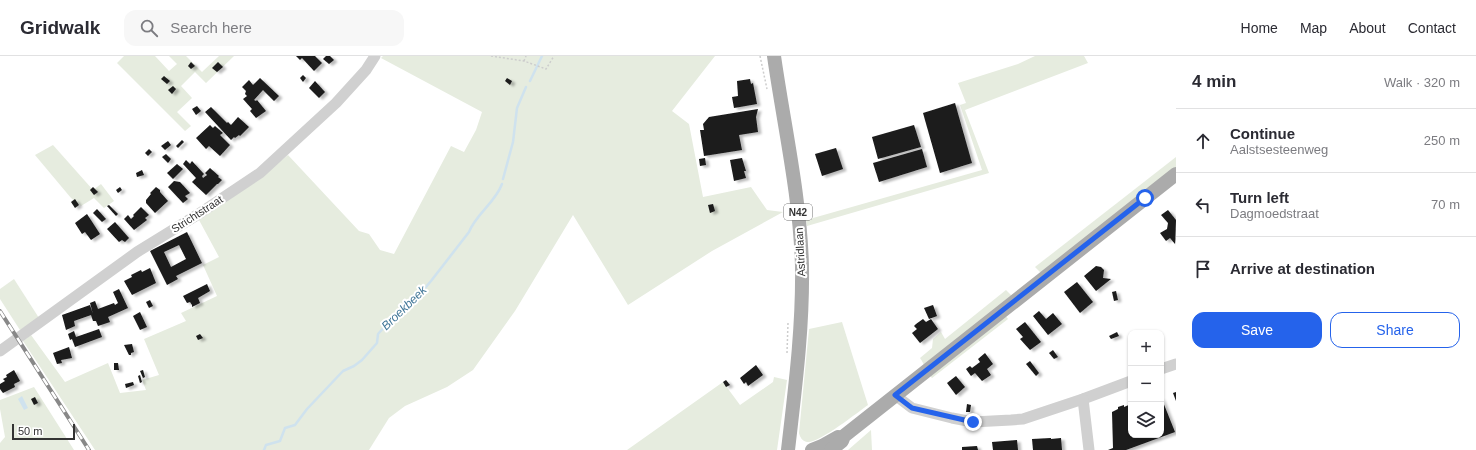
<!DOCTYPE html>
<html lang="en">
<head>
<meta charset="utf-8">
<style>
	body { margin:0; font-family:Arial,sans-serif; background:#f7f7f7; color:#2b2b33 }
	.controls { position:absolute; right:12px; bottom:12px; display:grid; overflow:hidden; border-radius:8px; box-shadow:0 1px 3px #0004 }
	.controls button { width:36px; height:36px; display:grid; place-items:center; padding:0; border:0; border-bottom:1px solid #e1e1e2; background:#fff; color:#2b2b33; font:20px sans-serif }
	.scale { position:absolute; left:12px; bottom:10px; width:63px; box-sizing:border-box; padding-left:4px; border:2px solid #333; border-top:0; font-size:11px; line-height:14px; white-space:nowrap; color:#333; -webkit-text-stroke:3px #fff; paint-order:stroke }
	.stop { position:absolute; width:12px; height:12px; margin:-9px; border:3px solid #2563eb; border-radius:50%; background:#fff }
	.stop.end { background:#2563eb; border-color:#fff; box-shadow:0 1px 4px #0008 }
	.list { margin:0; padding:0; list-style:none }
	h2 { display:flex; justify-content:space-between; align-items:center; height:52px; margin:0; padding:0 16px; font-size:17px }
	h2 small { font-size:13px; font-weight:400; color:#7c7c81 }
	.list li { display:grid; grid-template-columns:26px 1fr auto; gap:12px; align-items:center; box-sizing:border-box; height:64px; padding:0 16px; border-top:1px solid #e1e1e2 }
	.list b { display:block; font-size:15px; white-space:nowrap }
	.list p { margin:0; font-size:13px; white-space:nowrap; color:#7c7c81 }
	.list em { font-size:13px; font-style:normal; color:#7c7c81 }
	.actions { display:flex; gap:8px; padding:12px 16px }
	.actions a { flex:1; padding:9px 0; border:1px solid #2563eb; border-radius:12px; text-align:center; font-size:14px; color:#2563eb }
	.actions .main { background:#2563eb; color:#fff }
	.icon { flex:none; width:22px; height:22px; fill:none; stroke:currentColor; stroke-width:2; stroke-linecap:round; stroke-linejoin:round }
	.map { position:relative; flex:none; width:1176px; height:394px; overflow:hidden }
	header { display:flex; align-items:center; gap:24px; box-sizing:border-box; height:56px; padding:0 20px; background:#fff; border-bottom:1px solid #e1e1e2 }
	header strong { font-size:19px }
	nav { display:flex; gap:22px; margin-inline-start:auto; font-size:14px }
	.search { width:280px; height:36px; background:#f7f7f7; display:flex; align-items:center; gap:10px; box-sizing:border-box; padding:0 14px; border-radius:12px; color:#7c7c81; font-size:15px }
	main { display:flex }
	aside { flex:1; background:#fff }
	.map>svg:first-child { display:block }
	.green { fill:#e6ecdf }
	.water { fill:#cfe2ee }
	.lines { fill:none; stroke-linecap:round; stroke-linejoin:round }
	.stream { stroke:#cfe2ee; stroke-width:2.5 }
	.building { fill:#1a1a1a; fill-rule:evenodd; filter:url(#shadow) }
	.path { stroke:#cdcdcd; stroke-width:1.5; stroke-dasharray:2 2; stroke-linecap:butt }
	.minor { stroke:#d0d0d0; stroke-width:11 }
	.major { stroke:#ababab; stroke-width:14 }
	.rail-casing { stroke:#888; stroke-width:4 }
	.rail { stroke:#fff; stroke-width:2.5; stroke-dasharray:8; stroke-linecap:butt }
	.route { stroke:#2563eb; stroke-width:5 }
	.labels { text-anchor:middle; stroke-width:4; stroke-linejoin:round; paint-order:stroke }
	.shield { fill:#fff; stroke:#707070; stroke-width:1 }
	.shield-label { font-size:10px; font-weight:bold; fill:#333 }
	.street-label { font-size:11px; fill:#333; stroke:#fff }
	.water-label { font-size:12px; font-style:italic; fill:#3f7597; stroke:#fff }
</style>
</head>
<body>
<header>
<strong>Gridwalk</strong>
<div class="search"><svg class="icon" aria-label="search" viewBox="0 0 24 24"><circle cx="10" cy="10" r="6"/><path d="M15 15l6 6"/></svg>Search here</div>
<nav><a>Home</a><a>Map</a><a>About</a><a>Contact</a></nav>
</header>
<main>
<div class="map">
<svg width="1176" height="394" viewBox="0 0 1176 394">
	<defs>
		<filter id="shadow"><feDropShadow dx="3.5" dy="2" stdDeviation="1" flood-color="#0004"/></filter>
	</defs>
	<rect width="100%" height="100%" fill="#fff"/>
	<g class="green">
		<path d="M124 0H155L169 15 177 8 169 0H186L202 16 219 0H234L206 27 195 16 181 30 192 42 177 56 191 70 185 75 117 7Z"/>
		<path d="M383 0H715L672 55 689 68 703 141 751 131 767 154 783 156 712 195 628 249 573 159 515 255 473 314 447 331 405 350 389 362 369 394H95L23 285 31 279 65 326 108 307 120 337 146 334 142 324 159 319 144 283 186 265 181 257 217 240 203 209 219 201 199 164 258 123 288 99 359 175 369 178 380 194 394 198 451 90 464 96 476 74 482 56 381 2Z"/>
		<path d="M1035 0H1084L1088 7 965 54 989 117 807 170 806 164 982 114 960 49 966 47 958 27 1018 8Z"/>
		<path d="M53 89 93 134 101 128 114 145 104 152 94 142 81 150 71 142 35 99Z"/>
		<path d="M1176 101V112L1042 218 1035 211Z"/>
		<path d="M14 223 39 262 20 274 0 243V233Z"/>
		<path d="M1006 234 1013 241 1000 252 1008 263 932 322C926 316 925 309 920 302L932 292 933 283 941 276 945 283Z"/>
		<path d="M842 266 868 349C858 356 818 388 807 386 802 385 800 381 799 377L809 273Z"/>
		<path d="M774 321 787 324 777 394H627L723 326 740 349 773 326Z"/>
		<path d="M34 331 74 394H0V387L5 381 0 353V344Z"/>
		<path d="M871 374 872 394H848Z"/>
	</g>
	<path class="water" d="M22 340 28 352 24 354 18 343Z"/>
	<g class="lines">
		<g class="stream">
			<path d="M530 25 542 0"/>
			<path d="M503 123 513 86 517 52 526 31"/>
			<path d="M264 394 266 389 280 385 285 372 295 369 307 353 343 315 354 310 362 304 377 287 378 278 403 250 413 246 431 225 469 176C476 158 495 147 502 128"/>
		</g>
	</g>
	<g class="building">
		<path d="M296 0H315L322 7 314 15 302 2 300 4Z"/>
		<path d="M326 0H330L334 4 329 8 323 3Z"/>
		<path d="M191 6 195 10 191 13 188 10Z"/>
		<path d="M218 6 223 11 217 16 212 12Z"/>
		<path d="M303 19 306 22 303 26 300 22Z"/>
		<path d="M164 20 170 25 167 28 161 23Z"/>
		<path d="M260 22 279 40 274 45 263 34 254 44 256 45 257 44 266 55 256 62 250 55 252 53 243 43 247 40 245 38 246 35 242 31 249 24 253 29Z"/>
		<path d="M507 22 512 25 510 29 505 25Z"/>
		<path d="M750 23 751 28 753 27 757 48 734 52 732 41 738 40 737 25Z"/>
		<path d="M315 25 325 36 319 42 309 32Z"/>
		<path d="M173 30 176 33 172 38 168 34Z"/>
		<path d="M955 47 972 107 940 117 923 57Z"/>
		<path d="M197 50 201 55 196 59 192 53Z"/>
		<path d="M211 51 227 67 228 66 231 69 238 61 249 71 240 80 239 79 235 82 234 81 231 84 205 56Z"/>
		<path d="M758 53 756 61 758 76 739 79 742 94 704 100 700 74H704L703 68 709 61Z"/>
		<path d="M210 69 213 72 215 70 223 77 220 79 230 89 220 100 209 90 206 93 196 82Z"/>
		<path d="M914 69 921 91 878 103 872 81Z"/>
		<path d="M182 84 184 86 178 92 176 90Z"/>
		<path d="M168 85 171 89 165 94 161 90Z"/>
		<path d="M836 92 843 113 822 120 815 98Z"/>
		<path d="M149 93 152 96 148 100 145 97Z"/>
		<path d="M922 93 927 111 879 126 873 107Z"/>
		<path d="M166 98 171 103 168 107 162 101Z"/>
		<path d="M705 102 706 109 700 110 699 103Z"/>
		<path d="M742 102 746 115H744L746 122 734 125 730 104Z"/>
		<path d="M186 104 190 108 192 105 204 118 202 120 203 122 207 119 205 117 210 112 219 120 218 121 222 124 218 128H217L206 139 192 126 196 122 183 108Z"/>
		<path d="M177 108 183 113 173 123 167 117Z"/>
		<path d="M142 114 144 119 137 121 136 117Z"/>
		<path d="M174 125 180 126 190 137 185 140 188 143 183 147 168 131Z"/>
		<path d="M93 131 98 136 94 139 90 134Z"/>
		<path d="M120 131 122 134 118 137 116 134Z"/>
		<path d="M156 131 160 134V136L168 145 155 157 146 147V144L151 138 150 137Z"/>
		<path d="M75 143 79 149 75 152 71 146Z"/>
		<path d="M713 148 715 155 710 157 708 149Z"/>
		<path d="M109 149 118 158 116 160 107 150Z"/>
		<path d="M141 151 149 159 145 162 147 164 134 174 124 163 128 159 131 163 134 160 133 159Z"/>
		<path d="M97 153 106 163 102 166 93 157Z"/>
		<path d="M1168 154 1176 164 1175 188 1170 182 1166 185 1160 177 1167 173 1168 167 1161 159Z"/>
		<path d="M87 158 100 178 91 184 85 176 82 178 75 167Z"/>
		<path d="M115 166 129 182 125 186 122 184 119 186 107 173Z"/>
		<path d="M187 176 202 207 176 220 178 223 167 229 150 195ZM179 189 186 203 171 211 164 196Z"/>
		<path d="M1096 210 1101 211 1104 214 1103 222 1111 223 1096 235 1084 220Z"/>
		<path d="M150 212 156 227 132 239 124 225 132 221 131 219 141 214 142 216Z"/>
		<path d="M1077 226 1093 246 1080 257 1064 236Z"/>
		<path d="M207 228 210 235 198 242 200 247 192 251V249L190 246 187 247 183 240Z"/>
		<path d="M119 233 128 252 108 261 110 266 98 270 96 265H93L91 259 74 265 75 270 66 274 62 259 90 249 93 258 90 247 95 245 98 253 114 247 115 249 118 247 113 236Z"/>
		<path d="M1116 235 1118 244 1114 245 1112 236Z"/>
		<path d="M150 244 153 250 149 252 146 246Z"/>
		<path d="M933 249 937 260 929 263 924 252Z"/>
		<path d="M1039 255 1046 263 1053 257 1062 268 1048 279 1033 260Z"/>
		<path d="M140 256 147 271 140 274 133 260Z"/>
		<path d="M923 263 926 266 931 263 938 273 920 287 912 277 917 273 914 270 916 268Z"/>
		<path d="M1025 266 1041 286 1030 294 1020 283 1023 281 1016 273Z"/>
		<path d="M99 273 102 281 75 291 72 283 70 284 68 278 74 275 76 281Z"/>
		<path d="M1117 276 1119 280 1111 283 1109 280Z"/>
		<path d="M200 278 203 282 198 284 196 280Z"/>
		<path d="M132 288 134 296 131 297V299H129L124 289Z"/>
		<path d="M69 291 72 302 61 304 62 307 57 308 53 297Z"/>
		<path d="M1053 294 1058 301 1054 303 1049 297Z"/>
		<path d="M985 297 993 308 987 313 991 319 982 325 975 317 971 320 966 313 970 310 972 312 980 306 978 303Z"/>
		<path d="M1030 305 1039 317 1036 320 1026 308Z"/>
		<path d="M114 307H118L119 314H114Z"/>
		<path d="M756 309 763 319 748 330 746 326 744 328 740 322Z"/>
		<path d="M14 314 20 325 14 328 15 331 3 337 0 333V328L5 325 3 323 7 321 6 319Z"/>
		<path d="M143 314 145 321 143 322 140 315Z"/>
		<path d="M140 319 142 326 140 327 138 320Z"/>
		<path d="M956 320 965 331 956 339 947 327Z"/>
		<path d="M726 324 730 329 726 331 723 326Z"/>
		<path d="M133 326 134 329 126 332 125 328Z"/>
		<path d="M1176 336V345L1173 337Z"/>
		<path d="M35 341 38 347 34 349 31 343Z"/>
		<path d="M1161 341 1175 376 1126 394H1108L1113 392 1112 356 1118 353V351L1124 349V351L1131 348V379H1161Z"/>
		<path d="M967 348 971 349 970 356H966Z"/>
		<path d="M1051 382V383L1061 382 1062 394H1033L1032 383Z"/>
		<path d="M1017 384 1018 394H993L992 386Z"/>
		<path d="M977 390 978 394H962V391Z"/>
	</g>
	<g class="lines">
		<g class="path">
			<path d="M491 0 524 5 546 13 554 0"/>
			<path d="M760 0 767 33"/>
			<path d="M524 5 526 0"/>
			<path d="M787 297 788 267"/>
		</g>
		<g class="minor">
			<path d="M0 295 137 196 197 159 260 117 336 47 366 14 375 0"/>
			<path d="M1161 313 1176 308"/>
			<path d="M895 339 912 352 952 362 973 366 1011 364 1023 363 1083 343 1131 325"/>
			<path d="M1083 343 1089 394"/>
		</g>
		<g class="major">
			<path d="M774 0C784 70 800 139 802 210 803 272 795 333 788 394"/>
			<path d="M812 394 822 390 838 381"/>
			<path d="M831 394 842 385 844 380 1176 118"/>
		</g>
		<defs>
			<path id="rail" d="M0 255 89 394"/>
		</defs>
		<use href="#rail" class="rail-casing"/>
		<use href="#rail" class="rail"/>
	</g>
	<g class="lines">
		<path class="route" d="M973 366 912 352 895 339 1145 142"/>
	</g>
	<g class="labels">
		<rect class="shield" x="784" y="148" width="28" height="16" rx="3"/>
		<g class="shield-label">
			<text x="798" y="160">N42</text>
		</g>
		<g class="street-label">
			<text transform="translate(197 158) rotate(-33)" y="4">Strichtstraat</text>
			<text transform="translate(800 196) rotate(-93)" y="4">Astridlaan</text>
		</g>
		<g class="water-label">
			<text transform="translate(404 252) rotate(-44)" y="4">Broekbeek</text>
		</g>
	</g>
</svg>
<div class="controls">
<button>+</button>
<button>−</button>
<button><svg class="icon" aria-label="layers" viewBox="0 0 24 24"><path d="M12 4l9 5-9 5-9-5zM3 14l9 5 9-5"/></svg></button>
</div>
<div class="scale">50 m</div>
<div class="stop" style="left:1145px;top:142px"></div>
<div class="stop end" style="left:973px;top:366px"></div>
</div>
<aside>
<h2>4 min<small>Walk · 320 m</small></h2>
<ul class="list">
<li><svg class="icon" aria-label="ahead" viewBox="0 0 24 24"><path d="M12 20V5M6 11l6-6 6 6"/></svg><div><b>Continue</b><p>Aalstsesteenweg</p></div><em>250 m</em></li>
<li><svg class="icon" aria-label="left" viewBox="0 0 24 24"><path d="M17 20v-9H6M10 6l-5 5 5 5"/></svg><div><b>Turn left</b><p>Dagmoedstraat</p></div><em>70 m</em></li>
<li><svg class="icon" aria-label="arrive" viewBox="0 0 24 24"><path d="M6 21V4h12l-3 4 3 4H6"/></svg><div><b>Arrive at destination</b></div></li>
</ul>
<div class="actions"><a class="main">Save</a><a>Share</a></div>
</aside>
</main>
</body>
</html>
